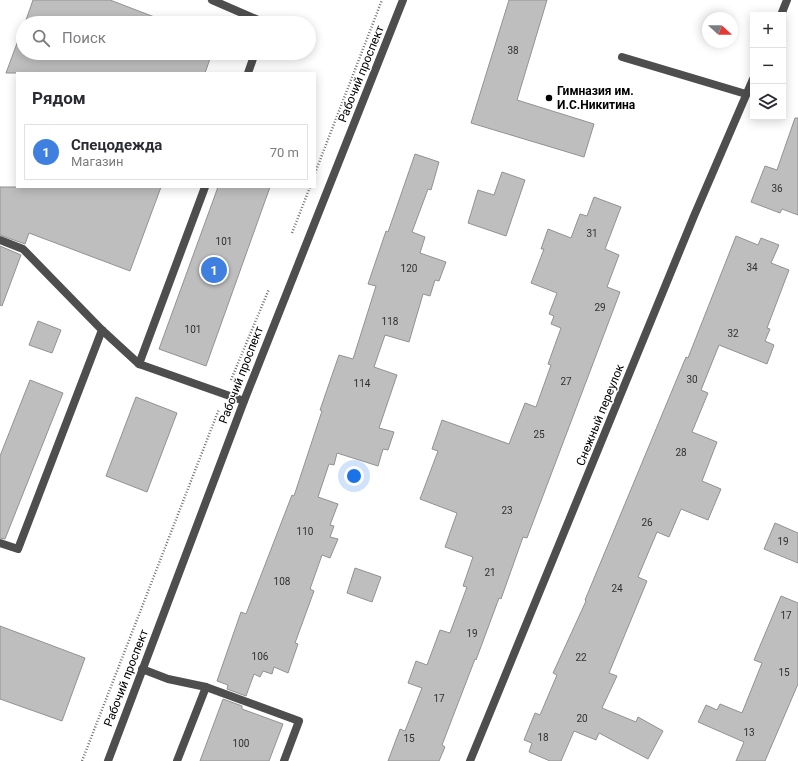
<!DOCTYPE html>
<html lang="ru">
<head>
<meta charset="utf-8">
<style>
	body { margin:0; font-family:Roboto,sans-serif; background:#f7f7f7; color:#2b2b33 }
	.controls { position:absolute; right:12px; top:12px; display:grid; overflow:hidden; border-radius:0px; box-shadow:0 2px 10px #0003 }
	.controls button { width:36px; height:36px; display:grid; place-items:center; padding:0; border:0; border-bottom:1px solid #e1e1e2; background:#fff; color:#2b2b33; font:20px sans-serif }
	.compass { position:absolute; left:702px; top:12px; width:36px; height:36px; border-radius:50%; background:#fff; box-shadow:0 2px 10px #0003; rotate:111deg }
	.you { position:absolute; left:354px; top:476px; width:14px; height:14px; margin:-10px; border:3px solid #fff; border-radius:50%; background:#1a73e8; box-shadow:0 0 0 6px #1a73e833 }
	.badge { display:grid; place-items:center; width:26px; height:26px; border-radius:50%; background:#0b8043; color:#fff; font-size:13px; font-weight:700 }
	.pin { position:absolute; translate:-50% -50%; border:2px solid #fff; box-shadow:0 1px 4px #0006 }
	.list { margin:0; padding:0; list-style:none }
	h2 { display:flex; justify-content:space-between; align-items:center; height:52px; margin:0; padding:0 16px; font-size:17px }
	h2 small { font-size:13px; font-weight:400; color:#7c7c81 }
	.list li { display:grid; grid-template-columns:26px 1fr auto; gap:12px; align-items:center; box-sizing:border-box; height:56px; margin:0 8px 8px; padding:0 8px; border:1px solid #e1e1e2; border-radius:0px }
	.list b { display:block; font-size:15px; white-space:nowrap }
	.list p { margin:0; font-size:13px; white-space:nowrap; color:#7c7c81 }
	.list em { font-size:13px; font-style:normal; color:#7c7c81 }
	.icon { flex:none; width:22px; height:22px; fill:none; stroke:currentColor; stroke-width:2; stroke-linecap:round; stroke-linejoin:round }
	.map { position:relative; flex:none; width:798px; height:761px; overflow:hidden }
	.search { position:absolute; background:#fff; box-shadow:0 2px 10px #0003; left:16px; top:16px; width:300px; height:44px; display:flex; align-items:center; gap:10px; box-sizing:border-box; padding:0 14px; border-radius:22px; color:#7c7c81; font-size:15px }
	.panel { position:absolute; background:#fff; box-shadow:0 2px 10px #0003; left:16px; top:72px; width:300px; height:116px; border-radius:0px }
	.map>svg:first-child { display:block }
	.building { fill:#bebebe; stroke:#929292 }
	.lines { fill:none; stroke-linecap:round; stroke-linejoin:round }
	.path { stroke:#707070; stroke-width:2.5; stroke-dasharray:1 2; stroke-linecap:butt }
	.service { stroke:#4e4e4e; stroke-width:8 }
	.minor { stroke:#4e4e4e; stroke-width:8 }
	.tertiary { stroke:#4e4e4e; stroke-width:8 }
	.poi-dot { fill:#000; stroke:#fff; stroke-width:1.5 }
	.labels { text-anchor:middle; stroke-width:3; stroke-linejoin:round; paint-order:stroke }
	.number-label { font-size:10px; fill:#303030 }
	.street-label { font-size:12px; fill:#000; stroke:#fff }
	.poi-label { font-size:12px; font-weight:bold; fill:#000; stroke:#fff; text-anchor:start }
</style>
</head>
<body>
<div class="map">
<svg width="798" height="761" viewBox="0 0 798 761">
	<rect width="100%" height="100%" fill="#fff"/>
	<g class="building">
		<path d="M33 0H110L170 23H25Z"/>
		<path d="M509 0H547L517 100 594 124 584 157 471 123Z"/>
		<path d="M23 27V53H212L205 73H6Z"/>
		<path d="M795 118H798V215L782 209 780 213 751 202 765 166 777 170Z"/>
		<path d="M415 154 439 162 431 190 428 189 412 232 425 237 420 253 446 262 439 281 435 280 430 296 423 294 409 342 385 335 374 367 397 375 379 428 394 432 388 450 383 449 378 466 337 453 334 465 329 464 318 497 338 504 330 525 334 526 330 537 338 539 330 558 322 555 310 589 314 591 295 643 298 644 288 673 274 667 272 674 263 671 260 677 254 674 246 696 227 689 228 685 217 681 241 612 246 614 292 495 294 496 322 411 320 410 339 355 353 359 376 286 368 284 386 231 388 232Z"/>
		<path d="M502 172 525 180 506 236 468 223 478 190 494 195Z"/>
		<path d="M0 187H161L130 271 29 233 25 244 0 235Z"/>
		<path d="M218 187H270L206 366 159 349Z"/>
		<path d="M594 197 621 207 605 249 619 255 607 287 620 292 527 538 523 537 501 599 499 598 476 660 475 659 442 745 445 747 439 761H388L400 729 405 731 422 688 408 683 416 661 427 665 440 630 450 633 467 587 463 586 473 557 445 547 457 513 420 499 438 451 432 449 442 420 509 444 525 403 536 407 551 365 548 364 561 328 551 324 554 316 549 314 557 293 531 283 544 249H541L548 229 571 238 580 214 587 216Z"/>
		<path d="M736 236 758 245 761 238 779 245 771 263 789 270 767 328 770 329 765 341 774 345 767 364 719 345 701 390 708 393 692 432 717 442 702 481 721 489 708 520 681 509 669 537 657 532 638 577 647 581 609 673 617 676 602 708 636 722 638 717 663 731 648 759 599 733 596 740 574 731 561 761H550L529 752 532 743 524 740 535 713 540 715 557 675 553 673 586 601 585 600 686 357 688 358Z"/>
		<path d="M0 246 21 255 2 306 0 305Z"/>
		<path d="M38 321 61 330 52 353 29 345Z"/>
		<path d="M30 380 63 393 5 539 0 538V456Z"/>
		<path d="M136 397 177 413 147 492 106 476Z"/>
		<path d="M775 523 798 533V563L764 549Z"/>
		<path d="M355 568 381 577 372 602 347 593Z"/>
		<path d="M781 596 798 603V684L765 761H736L744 742 698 722 706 705 717 710 720 704 742 713 762 663 754 660Z"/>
		<path d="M0 626 85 658 62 721 0 699Z"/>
		<path d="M223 699 242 706V709L283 724 269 761H200Z"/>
	</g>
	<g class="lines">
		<g class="path">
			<path d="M315 173 382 0"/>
			<path d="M292 233 310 187"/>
			<path d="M231 380 269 289"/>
			<path d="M82 761 219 409"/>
		</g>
		<g class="service">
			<path d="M212 0 265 23"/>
			<path d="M622 57 746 94"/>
			<path d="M248 73 255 53"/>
			<path d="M205 187 139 364 244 401"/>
			<path d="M0 240 23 249 102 330 139 364"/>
			<path d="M0 543 18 549 102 330"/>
			<path d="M142 669 168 679 206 687 299 721 284 761"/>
			<path d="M177 761 206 687"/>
		</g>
		<g class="minor">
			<path d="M781 15 787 0"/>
			<path d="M470 761 694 216 753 79"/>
		</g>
		<path class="tertiary" d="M108 761 244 401 403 0"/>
	</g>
	<circle class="poi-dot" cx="549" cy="98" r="4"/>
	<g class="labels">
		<g class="number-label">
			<text x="513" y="54">38</text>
			<text x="777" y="192">36</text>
			<text x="592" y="237">31</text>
			<text x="224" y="245">101</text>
			<text x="752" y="271">34</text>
			<text x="409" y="272">120</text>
			<text x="600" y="311">29</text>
			<text x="390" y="325">118</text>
			<text x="193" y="333">101</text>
			<text x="733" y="337">32</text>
			<text x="692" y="383">30</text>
			<text x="566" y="385">27</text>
			<text x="362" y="387">114</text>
			<text x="539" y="438">25</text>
			<text x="681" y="456">28</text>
			<text x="507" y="514">23</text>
			<text x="647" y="526">26</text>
			<text x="305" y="535">110</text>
			<text x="783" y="545">19</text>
			<text x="490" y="576">21</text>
			<text x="282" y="585">108</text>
			<text x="617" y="592">24</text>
			<text x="786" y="619">17</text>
			<text x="472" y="637">19</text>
			<text x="260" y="660">106</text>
			<text x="581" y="661">22</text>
			<text x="784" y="676">15</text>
			<text x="439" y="702">17</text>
			<text x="582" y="722">20</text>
			<text x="749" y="736">13</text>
			<text x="543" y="741">18</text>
			<text x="409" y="742">15</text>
			<text x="241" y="747">100</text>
		</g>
		<g class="street-label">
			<text transform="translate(361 74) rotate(-68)" y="4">Рабочий проспект</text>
			<text transform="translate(241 375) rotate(-69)" y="4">Рабочий проспект</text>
			<text transform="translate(600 415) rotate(-68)" y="4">Снежный переулок</text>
			<text transform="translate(126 678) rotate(-69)" y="4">Рабочий проспект</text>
		</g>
		<g class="poi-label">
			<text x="557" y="95">Гимназия им.<tspan x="557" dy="14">И.С.Никитина</tspan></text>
		</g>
	</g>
</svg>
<div class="controls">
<button>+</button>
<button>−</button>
<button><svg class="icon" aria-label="layers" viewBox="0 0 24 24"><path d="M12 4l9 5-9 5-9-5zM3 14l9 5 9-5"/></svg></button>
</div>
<svg class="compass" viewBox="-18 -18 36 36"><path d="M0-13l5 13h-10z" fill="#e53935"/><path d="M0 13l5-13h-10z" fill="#7c7c81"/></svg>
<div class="you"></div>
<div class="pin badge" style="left:214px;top:270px;background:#3f7fe0">1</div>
<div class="search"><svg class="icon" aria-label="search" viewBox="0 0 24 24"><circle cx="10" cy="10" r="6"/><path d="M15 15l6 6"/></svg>Поиск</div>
<section class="panel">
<h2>Рядом<small></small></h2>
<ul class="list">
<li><span class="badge" style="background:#3f7fe0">1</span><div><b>Спецодежда</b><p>Магазин</p></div><em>70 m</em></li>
</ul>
</section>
</div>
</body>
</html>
